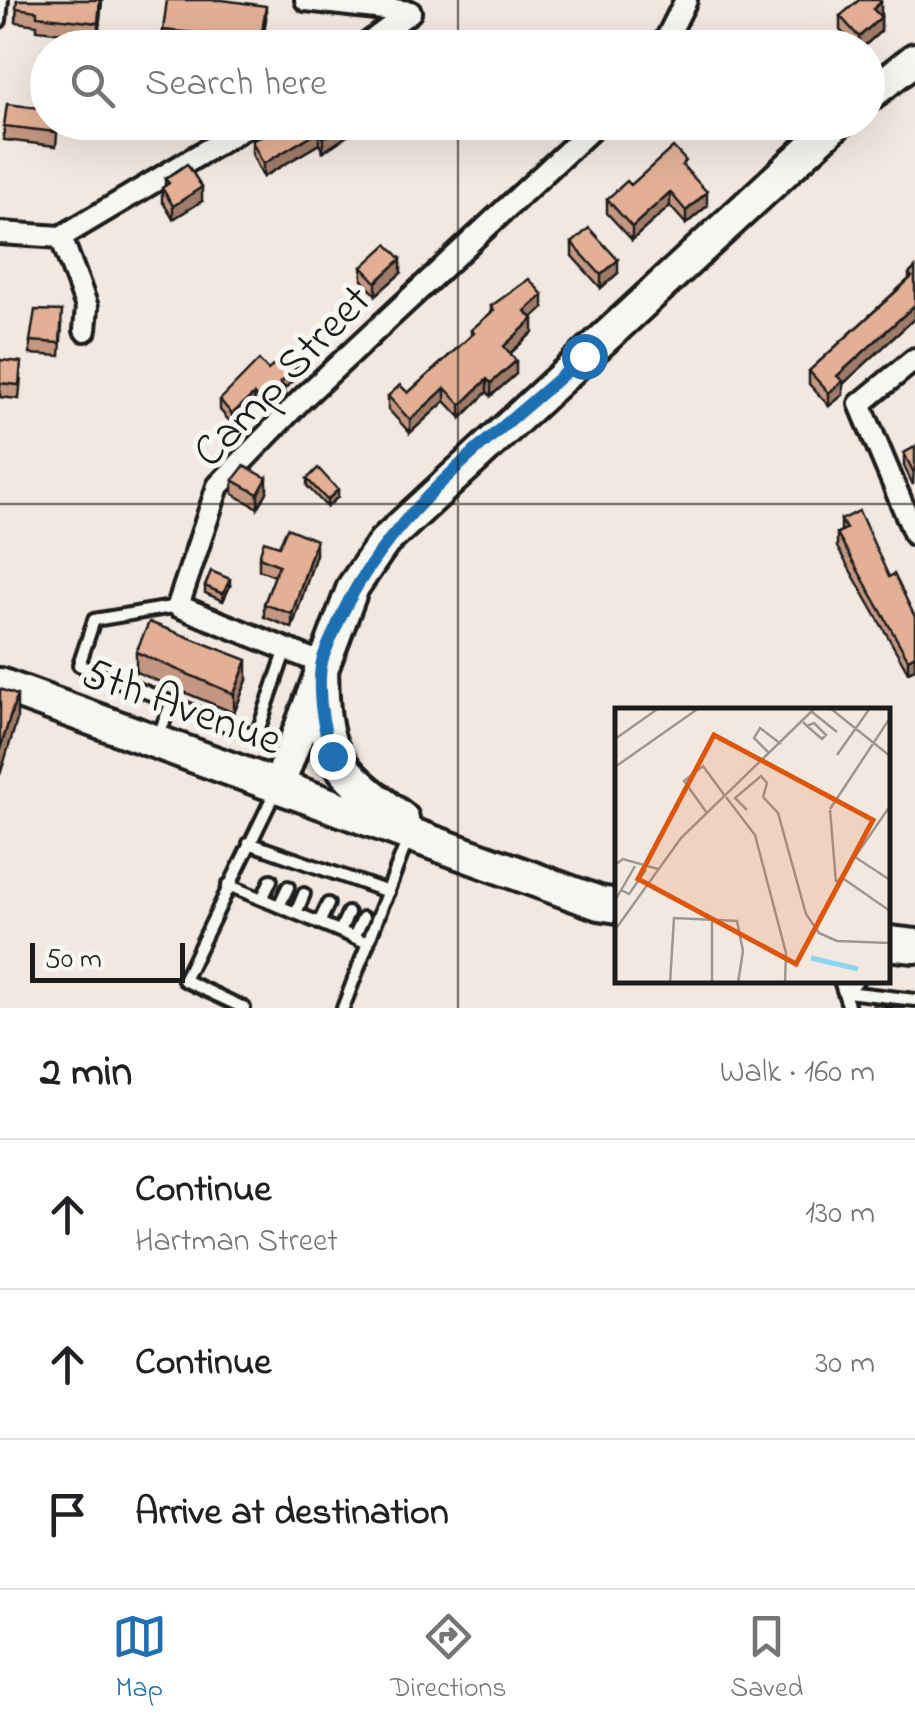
<!DOCTYPE html>
<html lang="en">
<head>
<meta charset="utf-8">
<style>
	body { margin:0; font-family:"Indie Flower",sans-serif; background:#f6f6f6; color:#202124 }
	.scale { position:absolute; left:30px; bottom:25px; width:155px; box-sizing:border-box; padding-left:10px; border:5px solid #1c1c1c; border-top:0; font-size:28px; line-height:35px; white-space:nowrap; color:#1c1c1c; -webkit-text-stroke:8px #f6f6f2; paint-order:stroke }
	.stop { position:absolute; width:30px; height:30px; margin:-22px; border:8px solid #1f6fb2; border-radius:50%; background:#fff }
	.stop.end { background:#1f6fb2; border-color:#fff; box-shadow:0 2px 10px #0008 }
	.list { margin:0; padding:0; list-style:none }
	h2 { display:flex; justify-content:space-between; align-items:center; height:130px; margin:0; padding:0 40px; font-size:42px }
	h2 small { font-size:32px; font-weight:400; color:#757577 }
	.list li { display:grid; grid-template-columns:65px 1fr auto; gap:30px; align-items:center; box-sizing:border-box; height:150px; padding:0 40px; border-top:2px solid #e0e0e0 }
	.list b { display:block; font-size:38px; white-space:nowrap }
	.list p { margin:0; font-size:32px; white-space:nowrap; color:#757577 }
	.list em { font-size:32px; font-style:normal; color:#757577 }
	.icon { flex:none; width:55px; height:55px; fill:none; stroke:currentColor; stroke-width:2; stroke-linecap:round; stroke-linejoin:round }
	.map { position:relative; flex:none; width:915px; height:1008px; overflow:hidden }
	.search { position:absolute; background:#fff; box-shadow:0 10px 40px #0002; left:30px; right:30px; top:30px; height:110px; display:flex; align-items:center; gap:25px; box-sizing:border-box; padding:0 35px; border-radius:55px; color:#757577; font-size:38px }
	.sheet { height:580px; background:#fff }
	nav { display:flex; justify-content:space-around; align-items:center; box-sizing:border-box; height:140px; border-top:2px solid #e0e0e0; background:#fff; font-size:28px; color:#757577 }
	nav a { display:grid; justify-items:center; gap:5px }
	nav .on { color:#1f6fb2 }
	.map>svg:first-child { display:block }
	.lines { fill:none; stroke-linecap:round; stroke-linejoin:round }
	.lane-casing { stroke:#1c1c1c; stroke-width:18 }
	.street-casing { stroke:#1c1c1c; stroke-width:28 }
	.secondary-casing { stroke:#1c1c1c; stroke-width:38 }
	.primary-casing { stroke:#1c1c1c; stroke-width:40 }
	.lane { stroke:#f6f6f2; stroke-width:10 }
	.street { stroke:#f6f6f2; stroke-width:20 }
	.secondary { stroke:#f6f6f2; stroke-width:30 }
	.primary { stroke:#f6f6f2; stroke-width:32 }
	.wall { fill:#c39781; stroke:#1c1c1c; stroke-width:2.5 }
	.shaded-wall { fill:#9f7b69; stroke:#1c1c1c; stroke-width:2.5 }
	.building { fill:#e3b096; stroke:#1c1c1c; stroke-width:2.5 }
	.route { stroke:#1f6fb2; stroke-width:12 }
	.grid { fill:none; stroke:#1c1c1c; stroke-width:2.5; stroke-opacity:0.55 }
	.labels { text-anchor:middle; stroke-width:10; stroke-linejoin:round; paint-order:stroke }
	.street-label { font-size:45px; fill:#1c1c1c; stroke:#f6f6f2 }
	.inset-river { fill:none; stroke:#8cd5ee; stroke-width:5 }
	.inset-road { fill:none; stroke:#9c9692; stroke-width:2.5 }
	.view { fill:#de560d; fill-opacity:0.15; stroke:#de560d; stroke-width:5 }
	.inset-edge { fill:none; stroke:#1c1c1c; stroke-width:5 }
</style>
</head>
<body>
<div class="map">
<svg width="915" height="1008" viewBox="0 0 915 1008">
	<rect width="100%" height="100%" fill="#f2e8e0"/>
	<filter id="ink" filterUnits="userSpaceOnUse"><feTurbulence type="fractalNoise" baseFrequency=".01" numOctaves="2"/><feDisplacementMap in="SourceGraphic" scale="20" xChannelSelector="R" yChannelSelector="G"/><feConvolveMatrix kernelMatrix="1 2 1 2 8 2 1 2 1" color-interpolation-filters="sRGB"/></filter>
	<g filter="url(#ink)">
		<g class="lines">
			<defs>
				<g id="lane">
					<path d="M0 21 2 0"/>
					<path d="M178 606 94 620 79 665 256 737 286 649"/>
					<path d="M158 737 171 704"/>
					<path d="M249 843 388 892"/>
					<path d="M228 885 368 943"/>
					<path d="M262 899 271 880"/>
					<path d="M279 906 288 887"/>
					<path d="M296 913 304 894"/>
					<path d="M319 923 328 904"/>
					<path d="M340 931 348 913"/>
					<path d="M354 937 363 918"/>
					<path d="M840 981 849 1008"/>
					<path d="M847 992 915 1000"/>
					<path d="M847 992 857 981"/>
					<path d="M244 1008 184 980 275 792"/>
					<path d="M343 1008 407 841"/>
				</g>
				<g id="street">
					<path d="M306 0 410 12"/>
					<path d="M362 48 410 12"/>
					<path d="M662 48 686 0"/>
					<path d="M0 233 61 237"/>
					<path d="M61 237 254 122"/>
					<path d="M61 237 87 307 85 330"/>
					<path d="M915 359 860 404 915 535"/>
					<path d="M321 663 178 606 218 486 302 399 599 122"/>
				</g>
				<g id="secondary">
					<path d="M868 96 915 59"/>
					<path d="M278 787 353 587 384 542 838 122"/>
				</g>
				<g id="primary">
					<path d="M321 663C322 755 330 765 402 819"/>
					<path d="M0 685 599 903 618 906"/>
					<path d="M888 943 915 946"/>
				</g>
			</defs>
			<use href="#lane" class="lane-casing"/>
			<use href="#street" class="street-casing"/>
			<use href="#secondary" class="secondary-casing"/>
			<use href="#primary" class="primary-casing"/>
			<use href="#lane" class="lane"/>
			<use href="#street" class="street"/>
			<use href="#secondary" class="secondary"/>
			<use href="#primary" class="primary"/>
		</g>
		<g class="wall">
			<path d="M17 0H102L98 37 37 30V25L16 22Z"/>
			<path d="M840 16H881V31L862 48H856L840 30Z"/>
			<path d="M266 19 262 48H204L163 44V30Z"/>
			<path d="M58 122 56 146 4 140V126Z"/>
			<path d="M287 122H368L323 152 319 144 263 177 252 154V141Z"/>
			<path d="M686 169 707 206 686 224 670 206 632 240 607 213V199L631 185Z"/>
			<path d="M165 179 202 201 173 219 162 201V188L165 186Z"/>
			<path d="M572 243 618 273 601 288 572 256Z"/>
			<path d="M362 267 401 273 376 295 362 280Z"/>
			<path d="M915 268V318L843 384V395L829 406 809 384V371L909 279V274Z"/>
			<path d="M491 306 543 308 532 318 533 332 510 354 516 374 491 396 487 392 461 418 445 401 410 433 388 409V396L408 393 471 336V330L491 313Z"/>
			<path d="M62 325 60 356 30 354V341Z"/>
			<path d="M0 360 21 376 19 399 0 397Z"/>
			<path d="M268 370 302 373 284 389V397L272 408 265 401 257 408 254 404 232 424 220 410V400Z"/>
			<path d="M915 447 913 485 904 466V453Z"/>
			<path d="M307 479 338 497 327 507 307 486Z"/>
			<path d="M233 480 267 492 258 508 233 494Z"/>
			<path d="M841 520 889 577 915 617V669L908 672 837 547V533L841 531Z"/>
			<path d="M279 546 316 554 292 628 264 617V604L275 576 259 570V557Z"/>
			<path d="M205 586H230L223 601 205 593Z"/>
			<path d="M136 652 247 680 234 713 136 672Z"/>
		</g>
		<g class="shaded-wall">
			<path d="M100 0H102L98 37V23Z"/>
			<path d="M881 2V16L873 23V9Z"/>
			<path d="M266 6V19L261 48V39Z"/>
			<path d="M881 17V31L862 48H859V37Z"/>
			<path d="M347 122H368L323 152V138Z"/>
			<path d="M319 131V144L263 177V164Z"/>
			<path d="M202 187V201L173 219V206Z"/>
			<path d="M670 192V206L632 240V227Z"/>
			<path d="M707 192V206L686 224V211Z"/>
			<path d="M401 259V273L376 295V282Z"/>
			<path d="M618 260V273L601 288V275Z"/>
			<path d="M543 295V308L525 324V311Z"/>
			<path d="M915 305V318L843 384V395L829 406V393L837 376Z"/>
			<path d="M533 319V332L504 359V346Z"/>
			<path d="M516 361V374L491 396V383Z"/>
			<path d="M302 363V373L284 389V397L272 408V398L280 383Z"/>
			<path d="M487 379V392L461 418V405Z"/>
			<path d="M445 388V401L410 433V420Z"/>
			<path d="M265 391V401L257 408V398Z"/>
			<path d="M254 394V404L232 424V414Z"/>
			<path d="M267 478V492L258 508V494Z"/>
			<path d="M338 490V497L327 507V500Z"/>
			<path d="M316 540V554L292 628V614Z"/>
			<path d="M230 579V586L223 601V594Z"/>
			<path d="M915 655V669L908 672V659Z"/>
			<path d="M247 660V680L234 713V694Z"/>
			<path d="M17 695V720L0 775V749Z"/>
		</g>
		<g class="building">
			<path d="M17 0H100L98 23 37 16V11L16 8Z"/>
			<path d="M167 0H222L266 6 261 39 163 30Z"/>
			<path d="M859 0H879L881 2 873 9 881 17 859 37 840 16Z"/>
			<path d="M7 104 48 109V122H57L56 132 4 126Z"/>
			<path d="M287 122H347L323 138 319 131 263 164 252 141Z"/>
			<path d="M673 147 686 161 682 165 707 192 686 211 670 192 632 227 607 199 627 181 631 185Z"/>
			<path d="M187 164 202 187 173 206 162 188 169 183 165 179Z"/>
			<path d="M589 228 618 260 601 275 572 243Z"/>
			<path d="M387 244 401 259 376 282 362 267Z"/>
			<path d="M915 268V305L837 376 843 381 829 393 809 371 912 277 909 274Z"/>
			<path d="M529 279 543 295 525 311 533 319 504 346 516 361 491 383 487 379 461 405 445 388 410 420 388 396 400 385 408 393 474 333 471 330 494 310 491 306Z"/>
			<path d="M35 310 62 311 60 343 30 341Z"/>
			<path d="M291 350 302 363 280 383 284 387 272 398 265 391 257 398 254 394 232 414 220 400 259 360 268 370Z"/>
			<path d="M0 360 21 362 19 385 0 383Z"/>
			<path d="M915 447V470L913 471 904 453Z"/>
			<path d="M244 466 267 478 258 494 233 480Z"/>
			<path d="M318 468 338 490 327 500 307 479Z"/>
			<path d="M859 511 889 577 894 574 915 617V655L908 659 837 533 846 529 841 520Z"/>
			<path d="M287 528 316 540 292 614 264 604 279 565 259 557 264 541 279 546Z"/>
			<path d="M211 571 230 579 223 594 205 586Z"/>
			<path d="M149 622 247 660 234 694 136 652Z"/>
			<path d="M0 689 17 695 0 749Z"/>
			<path d="M873 1004 906 1008H872Z"/>
		</g>
	</g>
	<g class="lines" filter="url(#ink)">
		<path class="route" d="M332 756C323 727 317 697 321 666 323 654 330 641 335 630 382 515 494 438 584 356"/>
	</g>
	<path class="grid" d="M458 0V48M458 122V1008M0 504H915"/>
	<g class="labels">
		<g class="street-label">
			<text transform="translate(280 374) rotate(-46)" y="16">Camp Street</text>
			<text transform="translate(183 704) rotate(20)" y="16">5th Avenue</text>
		</g>
	</g>
	<g transform="translate(615 708)">
		<rect width="275" height="275" fill="#f2e8e0"/>
		<path class="inset-river" d="M196 250 243 261"/>
		<path class="inset-road" d="M215 0 275 48M197 4 222 24M188 14 192 18 207 31 211 27 199 15 192 18M0 31 44 0M154 45 139 30 145 20 166 36M222 47 255 0M0 59 84 0M111 89 140 127 171 245 170 275M148 89 163 105 191 206 204 225 222 233 275 235M215 101 275 10M132 102 120 90 146 68 152 75 148 89M215 102 221 174M92 105 69 73 88 58 110 88M240 149 275 172M0 157 8 151 43 161M226 169 275 203M222 175 275 98M6 182 14 186 31 162M1 191 20 158M0 222 66 130 200 0M55 275 59 210 122 213 128 243 123 275M97 275V211"/>
		<path class="view" d="M99 27 258 112 181 256 23 171Z"/>
		<rect width="275" height="275" class="inset-edge"/>
	</g>
</svg>
<div class="scale">50 m</div>
<div class="stop" style="left:584px;top:356px"></div>
<div class="stop end" style="left:332px;top:756px"></div>
<div class="search"><svg class="icon" aria-label="search" viewBox="0 0 24 24"><circle cx="10" cy="10" r="6"/><path d="M15 15l6 6"/></svg>Search here</div>
</div>
<section class="sheet">
<h2>2 min<small>Walk · 160 m</small></h2>
<ul class="list">
<li><svg class="icon" aria-label="ahead" viewBox="0 0 24 24"><path d="M12 20V5M6 11l6-6 6 6"/></svg><div><b>Continue</b><p>Hartman Street</p></div><em>130 m</em></li>
<li><svg class="icon" aria-label="ahead" viewBox="0 0 24 24"><path d="M12 20V5M6 11l6-6 6 6"/></svg><div><b>Continue</b></div><em>30 m</em></li>
<li><svg class="icon" aria-label="arrive" viewBox="0 0 24 24"><path d="M6 21V4h12l-3 4 3 4H6"/></svg><div><b>Arrive at destination</b></div></li>
</ul>
</section>
<nav>
<a class="on"><svg class="icon" aria-label="map" viewBox="0 0 24 24"><path d="M3 6l6-2 6 2 6-2v14l-6 2-6-2-6 2zM9 4v14M15 6v14"/></svg>Map</a>
<a><svg class="icon" aria-label="directions" viewBox="0 0 24 24"><path d="M12 3l9 9-9 9-9-9zM9 14v-3h6M13 9l2 2-2 2"/></svg>Directions</a>
<a><svg class="icon" aria-label="saved" viewBox="0 0 24 24"><path d="M7 4h10v16l-5-4-5 4z"/></svg>Saved</a>
</nav>
</body>
</html>
